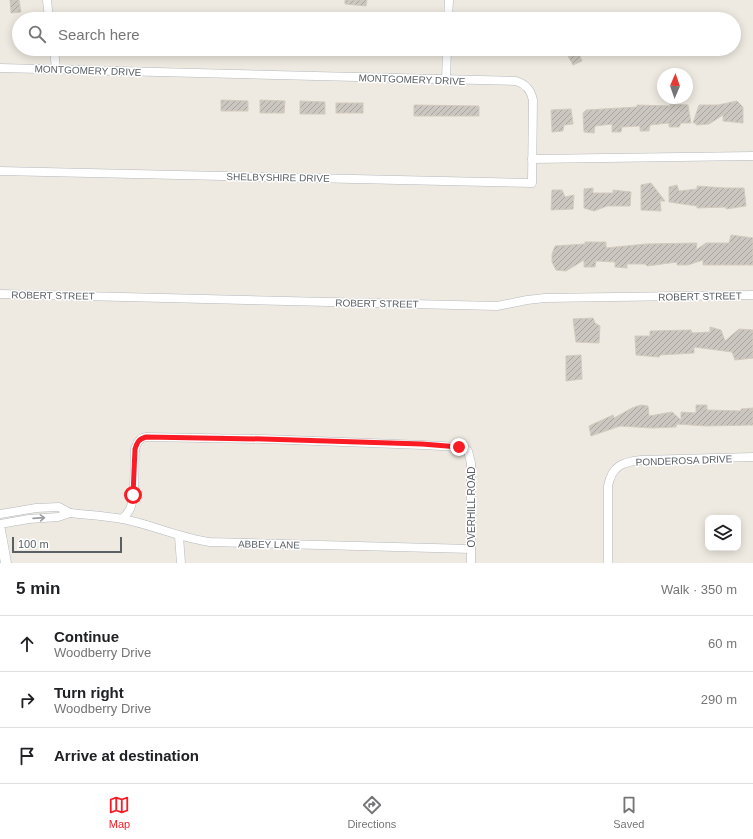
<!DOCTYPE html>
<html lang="en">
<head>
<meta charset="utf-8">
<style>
	body { margin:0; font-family:Arial,sans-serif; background:#f6f6f6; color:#202124 }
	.controls { position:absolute; right:12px; bottom:12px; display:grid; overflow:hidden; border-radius:8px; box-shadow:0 2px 10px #0003 }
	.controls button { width:36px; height:36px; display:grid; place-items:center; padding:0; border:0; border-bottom:1px solid #e0e0e0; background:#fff; color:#202124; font:20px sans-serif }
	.compass { position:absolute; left:657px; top:68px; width:36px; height:36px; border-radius:50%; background:#fff; box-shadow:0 2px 10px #0003; rotate:2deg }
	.scale { position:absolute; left:12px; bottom:10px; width:110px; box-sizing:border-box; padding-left:4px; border:2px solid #595f63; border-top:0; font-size:11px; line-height:14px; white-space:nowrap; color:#595f63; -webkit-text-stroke:3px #fff; paint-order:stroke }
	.stop { position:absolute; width:12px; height:12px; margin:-9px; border:3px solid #fa1b24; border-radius:50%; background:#fff }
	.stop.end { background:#fa1b24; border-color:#fff; box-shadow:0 1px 4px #0008 }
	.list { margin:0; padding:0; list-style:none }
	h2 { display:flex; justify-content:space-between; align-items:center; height:52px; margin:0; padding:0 16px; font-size:17px }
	h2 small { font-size:13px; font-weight:400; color:#757577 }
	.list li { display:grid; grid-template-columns:26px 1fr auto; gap:12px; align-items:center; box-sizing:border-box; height:56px; padding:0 16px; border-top:1px solid #e0e0e0 }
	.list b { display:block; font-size:15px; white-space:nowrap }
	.list p { margin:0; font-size:13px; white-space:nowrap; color:#757577 }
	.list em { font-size:13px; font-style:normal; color:#757577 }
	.icon { flex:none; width:22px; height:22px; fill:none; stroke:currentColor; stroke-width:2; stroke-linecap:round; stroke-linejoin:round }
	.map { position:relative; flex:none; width:753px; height:563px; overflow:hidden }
	.search { position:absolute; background:#fff; box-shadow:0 2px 10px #0003; left:12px; right:12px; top:12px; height:44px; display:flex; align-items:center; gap:10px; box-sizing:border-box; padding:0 14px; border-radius:22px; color:#757577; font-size:15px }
	.sheet { height:220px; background:#fff }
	nav { display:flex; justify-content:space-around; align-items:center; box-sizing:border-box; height:56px; border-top:1px solid #e0e0e0; background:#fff; font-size:11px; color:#757577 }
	nav a { display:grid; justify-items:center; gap:2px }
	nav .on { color:#fa1b24 }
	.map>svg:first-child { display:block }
	.building { fill:url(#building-hatch); stroke:#d3cabe }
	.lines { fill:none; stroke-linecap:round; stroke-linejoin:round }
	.minor-casing { stroke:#b4b9bd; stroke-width:9 }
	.tertiary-casing { stroke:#b4b9bd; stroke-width:11 }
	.minor { stroke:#fff; stroke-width:8 }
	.tertiary { stroke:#fff; stroke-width:10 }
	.oneway { stroke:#9b9fa1 }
	.route { stroke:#fa1b24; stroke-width:5 }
	.labels { text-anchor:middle; stroke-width:3; stroke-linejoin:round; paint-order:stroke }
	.street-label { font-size:10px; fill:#595f63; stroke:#fff }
</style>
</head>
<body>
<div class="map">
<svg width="753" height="563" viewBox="0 0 753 563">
	<defs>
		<pattern id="building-hatch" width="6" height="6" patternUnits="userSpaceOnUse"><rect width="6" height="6" fill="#cbc7c0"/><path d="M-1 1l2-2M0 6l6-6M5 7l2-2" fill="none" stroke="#a8a5a0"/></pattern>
	</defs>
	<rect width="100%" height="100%" fill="#eeeae1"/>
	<g class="building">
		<path d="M10 0H19L21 12 11 13Z"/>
		<path d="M345 0H367L366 6 345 4Z"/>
		<path d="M564 49H590L579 54 582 61 573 65Z"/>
		<path d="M221 100 248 101V111H221Z"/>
		<path d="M260 100 285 101 284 113H260Z"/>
		<path d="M300 101 325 102V114H300Z"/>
		<path d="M737 101 743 107V123L723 121V115L709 124 696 125V123H693L699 105H718Z"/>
		<rect x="336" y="103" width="27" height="10"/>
		<path d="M670 104 688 105 691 123H681L679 127H669V123L650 125 649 131H640V126L622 127 621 132H612V124L595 126 594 133 584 132 583 113 586 110 637 107V105L670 106Z"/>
		<path d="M414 105 479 106V116H414Z"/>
		<path d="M571 109 573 124 564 125 563 131 552 132 551 110Z"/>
		<path d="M651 183 665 201H660L661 211 641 210V185Z"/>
		<path d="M677 185 679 191 697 189V186L725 188H744L746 206 726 209V207L697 208V206L669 202V187Z"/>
		<path d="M593 188V193H613V190L631 192 630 206H607L594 211 584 208V189Z"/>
		<path d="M552 190H562L565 197 574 195 573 209 551 210Z"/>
		<path d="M731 235 753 238V265H703V260L688 265H677V262L647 266 645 264H627V268L615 267V262L596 261 595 267H584V260L566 271 556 270 552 262V254L555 246 585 244V242H606V248L646 244 697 243 696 250 706 243H729Z"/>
		<path d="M593 318 595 323 600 326 599 343 576 342 573 319Z"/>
		<path d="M710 327 721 330 725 341 739 329 753 330V358L735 360 732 352 694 347V353L660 355 659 357 636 355 635 336H650V331L691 330 692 333 710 332Z"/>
		<path d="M581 355 582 379 566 381V356Z"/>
		<path d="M641 405 648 406 649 416 672 412 681 420V412L696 413V405H707V410L741 411V409L753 408V425L706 426 677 424 676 427 652 428 620 426 591 436 589 426 613 415 614 418 632 408Z"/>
	</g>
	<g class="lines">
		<defs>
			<g id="minor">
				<path d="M47 0 49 19"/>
				<path d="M448 19 449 0"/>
				<path d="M54 49 56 69"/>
				<path d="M0 68 516 81C526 84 531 90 533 100L532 183 0 171"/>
				<path d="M446 80 447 49"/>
				<path d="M532 159 753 156"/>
				<path d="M0 294 497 306 527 300 545 298 753 295"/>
				<path d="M70 513C88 515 106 516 123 519 153 525 180 538 210 542L471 549"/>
				<path d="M0 514 36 508 59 507 70 513 58 517 29 519 0 524"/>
				<path d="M122 519C125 516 128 513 130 509 136 496 134 464 135 449 137 443 139 438 146 437L263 439 423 445 459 447 468 451 471 463V563"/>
				<path d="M179 536 181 563"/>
				<path d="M608 563V486C612 466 622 462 641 460L753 457"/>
			</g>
			<path id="tertiary" d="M0 530 6 563"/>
		</defs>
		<use href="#minor" class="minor-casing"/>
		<use href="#tertiary" class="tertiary-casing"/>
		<use href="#minor" class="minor"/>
		<use href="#tertiary" class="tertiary"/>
	</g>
	<defs><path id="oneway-shaft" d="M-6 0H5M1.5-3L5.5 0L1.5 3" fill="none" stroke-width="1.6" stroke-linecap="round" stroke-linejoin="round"/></defs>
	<use class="oneway" href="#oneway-shaft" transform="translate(39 518) rotate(-4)"/>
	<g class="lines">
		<path class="route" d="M133 495 135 449C137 442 139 439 146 437L263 439 422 444 459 447"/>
	</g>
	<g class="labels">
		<g class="street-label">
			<text transform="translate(88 70) rotate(2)" y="4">MONTGOMERY DRIVE</text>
			<text transform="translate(412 79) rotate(2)" y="4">MONTGOMERY DRIVE</text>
			<text transform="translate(278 177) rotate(1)" y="4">SHELBYSHIRE DRIVE</text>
			<text transform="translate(53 295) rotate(1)" y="4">ROBERT STREET</text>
			<text transform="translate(700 296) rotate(-1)" y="4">ROBERT STREET</text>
			<text transform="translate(377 303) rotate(1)" y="4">ROBERT STREET</text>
			<text transform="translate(684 460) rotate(-2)" y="4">PONDEROSA DRIVE</text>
			<text transform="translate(471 507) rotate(-90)" y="4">OVERHILL ROAD</text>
			<text transform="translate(269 544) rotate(1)" y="4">ABBEY LANE</text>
		</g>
	</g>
</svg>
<div class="controls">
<button><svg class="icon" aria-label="layers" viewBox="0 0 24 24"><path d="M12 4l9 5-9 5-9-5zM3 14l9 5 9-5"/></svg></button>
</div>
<svg class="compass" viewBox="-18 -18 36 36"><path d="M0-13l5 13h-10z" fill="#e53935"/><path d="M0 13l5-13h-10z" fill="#757577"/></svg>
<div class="scale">100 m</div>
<div class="stop" style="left:133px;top:495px"></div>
<div class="stop end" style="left:459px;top:447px"></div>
<div class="search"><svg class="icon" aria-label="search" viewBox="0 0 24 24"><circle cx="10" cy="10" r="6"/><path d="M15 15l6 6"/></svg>Search here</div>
</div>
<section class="sheet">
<h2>5 min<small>Walk · 350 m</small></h2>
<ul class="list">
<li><svg class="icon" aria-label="ahead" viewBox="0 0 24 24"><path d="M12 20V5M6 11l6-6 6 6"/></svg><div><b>Continue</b><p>Woodberry Drive</p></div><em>60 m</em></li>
<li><svg class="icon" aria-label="right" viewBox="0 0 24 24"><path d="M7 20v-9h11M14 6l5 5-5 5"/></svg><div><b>Turn right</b><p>Woodberry Drive</p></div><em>290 m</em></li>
<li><svg class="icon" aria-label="arrive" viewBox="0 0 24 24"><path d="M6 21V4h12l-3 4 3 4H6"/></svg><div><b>Arrive at destination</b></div></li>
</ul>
</section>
<nav>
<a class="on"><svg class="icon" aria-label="map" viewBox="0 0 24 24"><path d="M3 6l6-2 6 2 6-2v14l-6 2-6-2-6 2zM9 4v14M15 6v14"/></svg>Map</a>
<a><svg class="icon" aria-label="directions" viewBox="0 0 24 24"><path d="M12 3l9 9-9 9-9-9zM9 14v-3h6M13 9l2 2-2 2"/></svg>Directions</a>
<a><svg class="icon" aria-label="saved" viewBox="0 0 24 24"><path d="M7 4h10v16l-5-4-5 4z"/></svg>Saved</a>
</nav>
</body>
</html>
